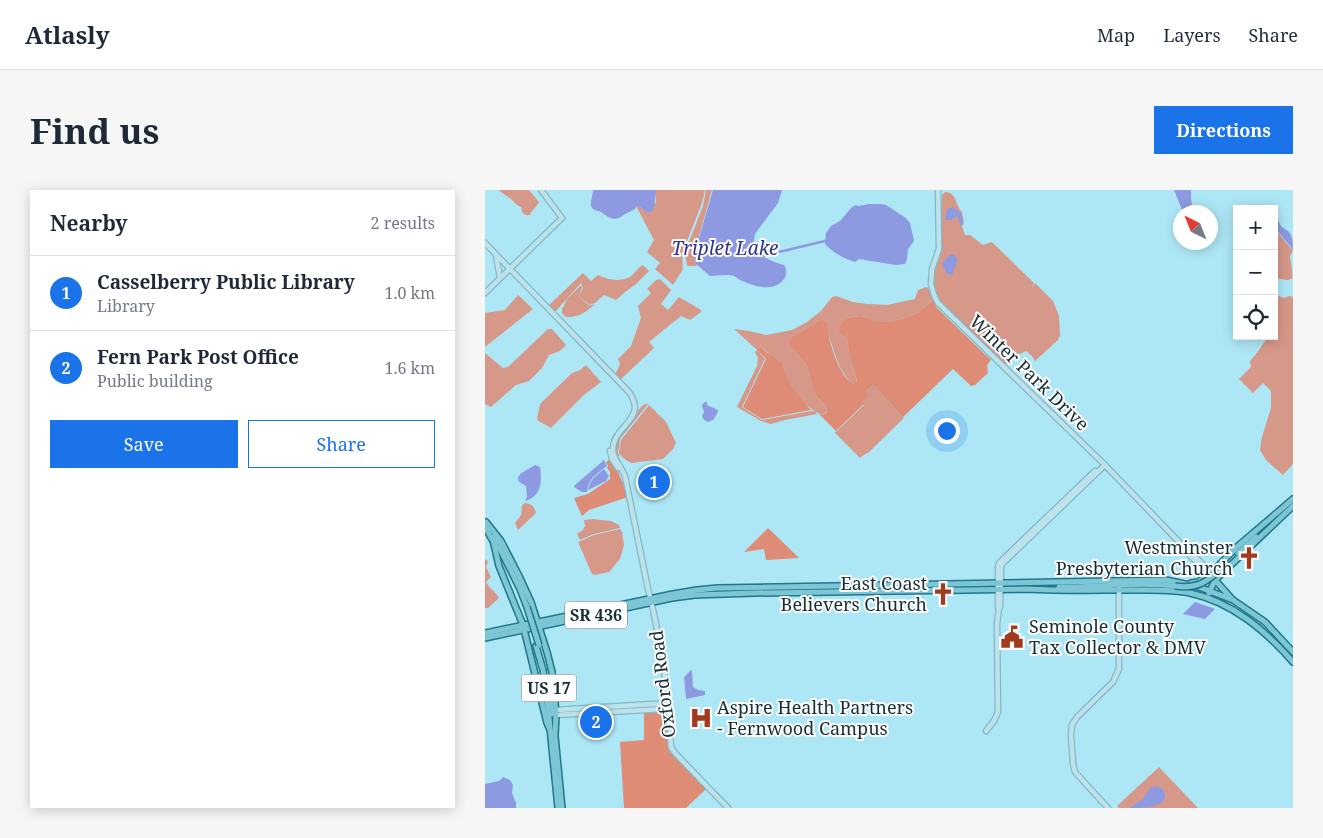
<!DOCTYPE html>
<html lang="en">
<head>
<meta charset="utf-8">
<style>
	body { margin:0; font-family:"Noto Serif",serif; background:#f6f6f7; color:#1f2937 }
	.controls { position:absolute; right:15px; top:15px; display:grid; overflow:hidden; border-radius:0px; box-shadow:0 2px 12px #0003 }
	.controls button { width:45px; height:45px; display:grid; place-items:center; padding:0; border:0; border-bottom:1px solid #e0e1e3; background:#fff; color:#1f2937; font:25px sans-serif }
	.compass { position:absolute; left:688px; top:15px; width:45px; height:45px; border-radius:50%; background:#fff; box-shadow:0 2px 12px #0003; rotate:317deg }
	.you { position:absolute; left:461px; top:240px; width:18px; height:18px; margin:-12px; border:4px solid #fff; border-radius:50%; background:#1a73e8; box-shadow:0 0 0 8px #1a73e833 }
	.badge { display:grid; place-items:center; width:32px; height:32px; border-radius:50%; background:#1a73e8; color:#fff; font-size:16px; font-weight:700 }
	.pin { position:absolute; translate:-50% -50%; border:2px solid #fff; box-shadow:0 1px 5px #0006 }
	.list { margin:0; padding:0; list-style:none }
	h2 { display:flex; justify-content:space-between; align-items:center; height:65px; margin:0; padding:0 20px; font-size:21px }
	h2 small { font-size:16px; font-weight:400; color:#747a83 }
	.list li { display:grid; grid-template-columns:32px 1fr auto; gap:15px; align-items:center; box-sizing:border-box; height:75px; padding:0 20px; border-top:1px solid #e0e1e3 }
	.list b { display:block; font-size:19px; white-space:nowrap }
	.list p { margin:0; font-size:16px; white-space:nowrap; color:#747a83 }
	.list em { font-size:16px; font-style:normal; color:#747a83 }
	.actions { display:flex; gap:10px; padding:15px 20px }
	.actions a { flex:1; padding:11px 0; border:1px solid #1a73e8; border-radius:0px; text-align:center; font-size:18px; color:#1a73e8 }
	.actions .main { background:#1a73e8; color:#fff }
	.icon { flex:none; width:28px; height:28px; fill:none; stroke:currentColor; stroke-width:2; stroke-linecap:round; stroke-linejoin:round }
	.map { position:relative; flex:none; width:808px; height:618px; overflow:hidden; border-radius:0px }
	header { display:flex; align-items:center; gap:30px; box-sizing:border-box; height:70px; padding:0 25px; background:#fff; border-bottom:1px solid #e0e1e3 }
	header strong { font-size:24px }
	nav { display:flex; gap:28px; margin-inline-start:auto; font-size:18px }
	.intro { display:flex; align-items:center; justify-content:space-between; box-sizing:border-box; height:120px; padding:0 30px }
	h1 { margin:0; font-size:35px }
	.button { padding:12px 22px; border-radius:0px; background:#1a73e8; color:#fff; font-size:18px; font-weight:700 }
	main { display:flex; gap:30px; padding:0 30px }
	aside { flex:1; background:#fff; border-radius:0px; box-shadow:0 2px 12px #0003 }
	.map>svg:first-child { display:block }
	.green { fill:#d69888 }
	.forest { fill:#df8c77 }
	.water { fill:#8d9ae2 }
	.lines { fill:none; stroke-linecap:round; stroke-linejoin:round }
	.canal { stroke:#8d9ae2; stroke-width:2.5 }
	.secondary-casing { stroke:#81b9c8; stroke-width:7 }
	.primary-casing { stroke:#20788a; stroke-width:8 }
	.secondary { stroke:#bee2ea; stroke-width:4.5 }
	.primary { stroke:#7cc6d5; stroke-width:5 }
	.primary-bridge-casing { stroke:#20788a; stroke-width:8; stroke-linecap:butt }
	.primary-bridge { stroke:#7cc6d5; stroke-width:5 }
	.labels { text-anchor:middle; stroke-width:4; stroke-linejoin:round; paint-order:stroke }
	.shield { fill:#fcfcfc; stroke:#5c6c70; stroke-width:1 }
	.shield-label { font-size:16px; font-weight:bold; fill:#172e34 }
	.street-label { font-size:18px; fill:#172e34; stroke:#fcfcfc }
	.poi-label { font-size:18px; fill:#172e34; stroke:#fcfcfc; text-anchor:end }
	.water-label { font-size:19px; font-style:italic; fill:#303588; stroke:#fcfcfc }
</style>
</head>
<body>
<header>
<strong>Atlasly</strong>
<nav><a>Map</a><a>Layers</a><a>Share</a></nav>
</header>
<div class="intro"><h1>Find us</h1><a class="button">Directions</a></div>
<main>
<aside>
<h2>Nearby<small>2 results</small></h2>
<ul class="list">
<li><span class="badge">1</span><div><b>Casselberry Public Library</b><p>Library</p></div><em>1.0 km</em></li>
<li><span class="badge">2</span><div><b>Fern Park Post Office</b><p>Public building</p></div><em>1.6 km</em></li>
</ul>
<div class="actions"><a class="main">Save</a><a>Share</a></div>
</aside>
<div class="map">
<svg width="808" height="618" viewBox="0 0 808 618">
	<rect width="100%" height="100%" fill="#ade7f6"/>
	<g class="green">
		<path d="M14 0H44L54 12C51 18 46 21 45 25 38 26 37 22 36 17L32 15 26 9 17 3 16 1 15 2Z"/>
		<path d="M172 0H220L217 13 197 64 198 79 188 95 170 79 175 73 162 62 169 50 151 16 155 17 163 23 171 12 170 3Z"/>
		<path d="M221 0H227L209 64 211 74 212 76H202L200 62 218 16Z"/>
		<path d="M460 2C472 2 470 15 477 22L479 33 477 36 480 45H485L498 55 507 52 549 93 546 100 550 93 568 111 574 126 575 145 573 150 550 171 547 166 541 161 535 164 529 163 526 168V172L524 174 519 173 452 109 497 151 452 109C442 82 456 76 457 52 457 36 456 20 457 5Z"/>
		<path d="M789 29 792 33 791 40 808 61 805 66C806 74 808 81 807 89L802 90 789 88Z"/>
		<path d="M157 75 160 77 164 81 151 94 140 102 131 110 119 105 110 113 104 115 94 106 98 98 96 93 70 122 64 115 98 83 106 91 113 85C123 90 134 92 145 87 149 84 152 79 157 75Z"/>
		<path d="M175 89 186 100 176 114 183 120 194 107 216 120V122L205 130 196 126 164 152 169 158 135 190 130 185 135 174 133 169 146 156 156 128 153 116 166 103 162 99 171 90Z"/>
		<path d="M96 95 97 98 94 106 104 116 110 114C101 122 93 128 81 127L77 123V118L79 116 82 109Z"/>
		<path d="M441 97 445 99 448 110 434 122 420 128 401 132H389L381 127 374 126 362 128 355 144 362 149 364 163 372 191 368 194C353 182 350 161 343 144 341 139 337 134 335 130L308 146V159L322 176 328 199 331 206 341 216 342 221 338 225C327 222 310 205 304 194 301 187 300 178 296 172 291 166 283 164 277 158L271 159 249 139 264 141 281 145 307 140 322 132 336 121 347 107 351 106 368 112 382 114 402 115 430 109 433 100Z"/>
		<path d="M789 104 799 108 804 106 808 107V274L798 285 781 270 775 260 777 247 786 218V201L778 193 768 203 754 189 766 177 765 171C773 163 777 154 784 146H789V142L790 140 789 139Z"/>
		<path d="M33 105 48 119 0 157V123L20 120Z"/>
		<path d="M63 139H67L81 155 75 161 64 165 57 178 44 191 31 195 6 217 0 214V163L18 178 23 177Z"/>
		<path d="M272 160 280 169 257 217 277 230 326 221H330L332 224 300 230 286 234 276 231 252 217 272 176 273 168 270 162Z"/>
		<path d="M101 175 116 192 99 205 66 238 52 230 55 214 87 183 95 180Z"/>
		<path d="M468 180 383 263 380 264 375 268 350 243V241L351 242 379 215 376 212 383 205 381 201 388 195 419 228Z"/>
		<path d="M160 214H163L135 249 133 263 135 266H133C123 251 143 238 150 227 154 221 153 218 160 214Z"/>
		<path d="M164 215 181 232 191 253 188 259 178 269 146 273 138 268 134 263 136 250Z"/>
		<path d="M40 313C48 314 49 317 51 323L33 340 30 333 36 325 37 315Z"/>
		<path d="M108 329 126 331 134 335 135 338 109 344 95 350 92 343 97 341 100 336 99 330Z"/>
		<path d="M135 339 137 342 139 355 135 369 124 382 110 385 107 384 93 352 109 345Z"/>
		<path d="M0 369 3 371 1 377 6 387 1 392C4 398 10 401 14 408L3 418H0Z"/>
		<path d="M674 577 713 618H634L632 616Z"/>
	</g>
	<g class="forest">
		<path d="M448 110 452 118 506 170 502 175 503 183 490 195 486 196 468 179 418 227 388 195 381 201 384 205 377 211 379 214 351 241 334 224 338 225 342 222 341 216 331 206 328 199 322 176 308 159 304 152 308 146 335 130 342 132C342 146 352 178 362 189 363 190 368 193 368 194L372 191 364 163 362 149 355 144 354 137 362 128 374 126 381 127 390 132H401L420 128 434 122Z"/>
		<path d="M275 158H277L281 162 289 166 297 173 305 195 326 220 277 229 258 217 281 169 271 159Z"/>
		<path d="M126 269 133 281 143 307 104 320 97 326 89 308 103 304 125 289V282L122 278 123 276 121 272Z"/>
		<path d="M283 338 310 364 314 368 281 370 279 359 259 362Z"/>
		<path d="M179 520 181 522 183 555 185 562 221 599 201 618H139L135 552 159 550V522Z"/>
	</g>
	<g class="water">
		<path d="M108 0H172C168 7 172 14 167 21L163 23 155 17 151 16V18C147 21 143 22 140 24 129 32 126 29 116 22 112 20 108 21 106 16 105 12 108 5 108 0Z"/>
		<path d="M228 0H297L293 13 270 44 268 56 272 64C281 68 289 73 299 75 302 80 302 84 299 89 289 103 268 96 255 90 253 89 251 87 249 86 242 84 232 86 225 86L211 74 209 65Z"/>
		<path d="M689 0H706V8L707 16 704 22H698Z"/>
		<path d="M384 14H395L401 15 421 28 425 33 429 51 423 59 422 69 420 74 411 75 374 69 370 72C358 68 348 63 340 54L341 43 346 36 355 31 367 17 371 15 373 16Z"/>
		<path d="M468 17 476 23 478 32 476 37 473 28 471 26 466 30H461L460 28 462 19Z"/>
		<path d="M789 26C793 29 794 32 796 36 799 39 800 39 803 41 808 45 808 53 808 60L792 40 793 33 789 28Z"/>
		<path d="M466 64 469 65 473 69 467 85 461 83 457 73Z"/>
		<path d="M220 212H222V215L233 220V222L228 230 223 232 219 230 217 226 219 222C218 218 215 215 220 212Z"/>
		<path d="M119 270 122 276C112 283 103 289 102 302H97L89 297 90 295Z"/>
		<path d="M50 275 55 277C57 292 57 306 40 311L42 307 41 296 34 292 33 288 35 284Z"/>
		<path d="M119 279 124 286 121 291 103 300C104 291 112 284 119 279Z"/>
		<path d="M710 412 730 419 720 429 698 424Z"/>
		<path d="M206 480 207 481 208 497 213 500 220 501V505L201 509 199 487Z"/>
		<path d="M18 587 25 590 28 595 27 603 31 613V618H0V594L14 591Z"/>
		<path d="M672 596C677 598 679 600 680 605 681 618 656 618 645 618L659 608 665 598Z"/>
	</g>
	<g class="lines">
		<path class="canal" d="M277 66 340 51"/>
		<defs>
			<g id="secondary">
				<path d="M453 0 454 59 447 79 446 94 449 105 453 113 618 273 698 356H700L722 379V381"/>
				<path d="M0 53 144 202C164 230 126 236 128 261 129 270 137 278 140 286L163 399 165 407 166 408"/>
				<path d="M11 65 15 88"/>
				<path d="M0 103 77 28 56 0"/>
				<path d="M125 261 127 269 133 278"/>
				<path d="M698 356V358L720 381H722L723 383"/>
				<path d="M166 410 177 463 183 516 186 557 190 563 243 618"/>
				<path d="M513 417V377L514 373 610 281"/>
				<path d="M71 520 167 514H178L183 516"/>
				<path d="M71 525 178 519 183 516"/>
				<path d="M501 541 509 531 513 522 512 434 514 418 515 417 516 378 517 374 620 275"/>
				<path d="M623 618 590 582 588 574 586 544 587 535 592 527 628 492 634 479V398"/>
			</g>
			<g id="primary">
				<path d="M1 332 16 351 34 386 46 412 62 462 67 482 69 499 71 525 70 546 77 618"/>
				<path d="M0 337 8 351"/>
				<path d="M9 347 35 399 42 417"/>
				<path d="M8 350 14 376 38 435 62 533 65 540"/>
				<path d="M753 363 771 347"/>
				<path d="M730 390 746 408"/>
				<path d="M706 393 713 392 725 384 753 356 808 309"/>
				<path d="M574 397C612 398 653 391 690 396"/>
				<path d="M724 403 730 390 808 316"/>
				<path d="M0 443 188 404 212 400 232 398 681 390 714 397 748 410 780 432 808 462"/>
				<path d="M0 448 187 408 210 405 269 403 542 399C577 401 613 400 648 400 667 400 687 399 705 403 747 412 780 440 808 472"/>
				<path d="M51 456 58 480 62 508 73 618"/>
				<path d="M65 506 67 524"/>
			</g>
		</defs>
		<use href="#secondary" class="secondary-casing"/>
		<use href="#primary" class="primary-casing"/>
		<use href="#secondary" class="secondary"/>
		<use href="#primary" class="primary"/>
		<defs>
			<g id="primary-bridge">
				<path d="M690 396C713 399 722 392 738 377"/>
				<path d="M42 417 54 455"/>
			</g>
		</defs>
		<use href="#primary-bridge" class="primary-bridge-casing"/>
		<use href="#primary-bridge" class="primary-bridge"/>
	</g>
	<defs>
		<symbol id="church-bare" viewBox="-9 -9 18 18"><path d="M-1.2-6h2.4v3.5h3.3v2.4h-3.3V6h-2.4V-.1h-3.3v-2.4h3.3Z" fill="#a23a1e" stroke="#fcfcfc" stroke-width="2.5" paint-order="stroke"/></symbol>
		<symbol id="civic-bare" viewBox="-9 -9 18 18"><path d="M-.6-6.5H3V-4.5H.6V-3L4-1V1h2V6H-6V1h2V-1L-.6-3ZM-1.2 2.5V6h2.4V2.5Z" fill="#a23a1e" stroke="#fcfcfc" stroke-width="2.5" paint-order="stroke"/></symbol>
		<symbol id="hospital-bare" viewBox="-9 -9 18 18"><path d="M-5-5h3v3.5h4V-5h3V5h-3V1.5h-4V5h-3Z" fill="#a23a1e" stroke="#fcfcfc" stroke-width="2.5" paint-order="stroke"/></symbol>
	</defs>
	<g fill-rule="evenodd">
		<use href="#church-bare" x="748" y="352" width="32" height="32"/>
		<use href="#church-bare" x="442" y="388" width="32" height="32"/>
		<use href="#civic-bare" x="511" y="431" width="32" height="32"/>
		<use href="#hospital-bare" x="200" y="512" width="32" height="32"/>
	</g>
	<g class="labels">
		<g class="shield">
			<rect x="80" y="411.5" width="62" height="27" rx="4"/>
			<rect x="36.5" y="484.5" width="55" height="27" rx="4"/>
		</g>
		<g class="shield-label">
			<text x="111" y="431">SR 436</text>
			<text x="64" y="504">US 17</text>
		</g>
		<g class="street-label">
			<text transform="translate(544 183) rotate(44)" y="6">Winter Park Drive</text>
			<text transform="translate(178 494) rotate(-97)" y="6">Oxford Road</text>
		</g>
		<g class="poi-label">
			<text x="748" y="364">Westminster<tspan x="748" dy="21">Presbyterian Church</tspan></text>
			<text x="442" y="400">East Coast<tspan x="442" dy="21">Believers Church</tspan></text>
			<text x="544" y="443" text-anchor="start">Seminole County<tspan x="544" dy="21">Tax Collector &amp; DMV</tspan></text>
			<text x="232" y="524" text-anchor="start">Aspire Health Partners<tspan x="232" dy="21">- Fernwood Campus</tspan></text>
		</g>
		<g class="water-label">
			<text x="240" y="65">Triplet Lake</text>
		</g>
	</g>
</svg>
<div class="controls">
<button>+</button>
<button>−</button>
<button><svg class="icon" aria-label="locate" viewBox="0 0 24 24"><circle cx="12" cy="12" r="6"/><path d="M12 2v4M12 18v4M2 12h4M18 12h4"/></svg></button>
</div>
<svg class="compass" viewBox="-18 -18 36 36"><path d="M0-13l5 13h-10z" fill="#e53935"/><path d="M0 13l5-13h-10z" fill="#747a83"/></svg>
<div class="you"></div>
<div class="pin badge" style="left:169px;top:292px">1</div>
<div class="pin badge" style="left:111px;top:532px">2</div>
</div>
</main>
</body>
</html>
